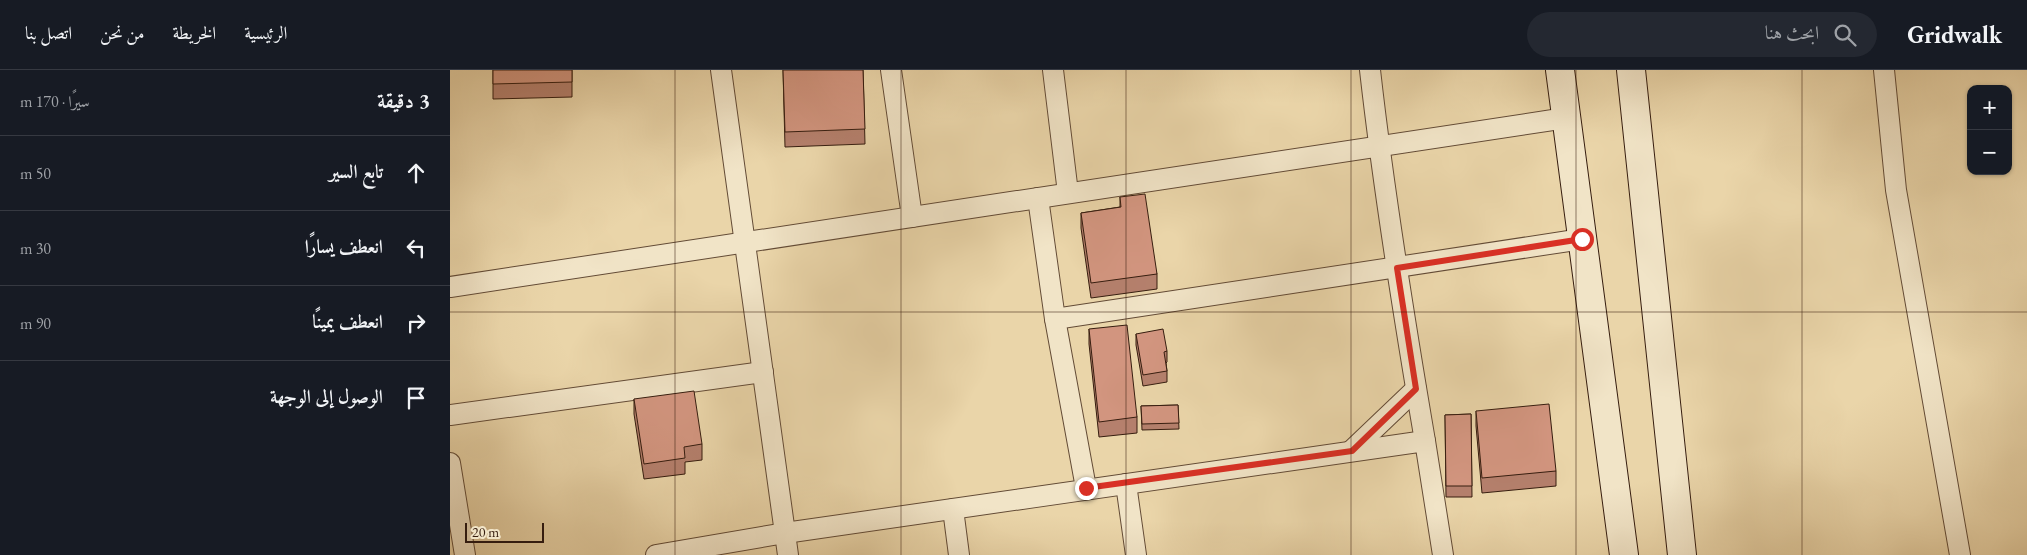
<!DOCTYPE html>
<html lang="ar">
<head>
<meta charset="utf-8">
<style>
	body { margin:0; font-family:"EB Garamond",Amiri,serif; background:#242831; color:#f1f3f6; direction:rtl }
	.controls { position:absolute; right:15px; top:15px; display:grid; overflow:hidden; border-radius:10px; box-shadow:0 1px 4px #0004 }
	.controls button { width:45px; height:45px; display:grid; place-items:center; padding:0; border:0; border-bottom:1px solid #363941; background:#171b24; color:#f1f3f6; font:25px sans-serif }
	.scale { position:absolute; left:15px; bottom:12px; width:79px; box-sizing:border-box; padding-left:5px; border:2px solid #361d0f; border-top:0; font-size:14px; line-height:18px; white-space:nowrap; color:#361d0f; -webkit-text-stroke:4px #f1e4c7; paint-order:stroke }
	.stop { position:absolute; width:15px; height:15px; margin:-11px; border:4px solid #d93025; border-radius:50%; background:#fff }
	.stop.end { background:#d93025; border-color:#fff; box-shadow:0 1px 5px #0008 }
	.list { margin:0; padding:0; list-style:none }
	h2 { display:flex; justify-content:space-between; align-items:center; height:65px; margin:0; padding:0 20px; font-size:21px }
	h2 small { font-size:16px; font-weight:400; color:#9ea1a6 }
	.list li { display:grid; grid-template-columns:32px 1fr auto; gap:15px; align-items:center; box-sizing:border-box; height:75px; padding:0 20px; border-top:1px solid #363941 }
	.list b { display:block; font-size:19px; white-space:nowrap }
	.list em { font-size:16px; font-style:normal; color:#9ea1a6 }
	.icon { flex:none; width:28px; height:28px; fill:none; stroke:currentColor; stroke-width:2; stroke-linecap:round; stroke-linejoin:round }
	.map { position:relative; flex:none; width:1577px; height:485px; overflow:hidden; direction:ltr }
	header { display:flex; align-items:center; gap:30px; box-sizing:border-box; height:70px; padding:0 25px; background:#171b24; border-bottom:1px solid #363941 }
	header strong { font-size:24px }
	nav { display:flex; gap:28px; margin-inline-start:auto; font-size:18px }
	.search { width:350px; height:45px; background:#242831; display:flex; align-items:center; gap:12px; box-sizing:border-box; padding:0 18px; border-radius:28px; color:#9ea1a6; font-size:19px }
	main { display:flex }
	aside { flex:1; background:#171b24 }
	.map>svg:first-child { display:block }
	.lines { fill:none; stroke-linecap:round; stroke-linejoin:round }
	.street-casing { stroke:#634b36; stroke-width:22 }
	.secondary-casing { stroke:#361d0f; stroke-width:30 }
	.street { stroke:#f1e4c7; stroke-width:20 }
	.secondary { stroke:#f1e4c7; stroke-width:28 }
	.wall { fill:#b5806d; stroke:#361d0f }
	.building { fill:#d2957f; stroke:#361d0f }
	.route { stroke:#d93025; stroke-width:6 }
	.grid { fill:none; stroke:#361d0f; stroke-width:1; stroke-opacity:0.55 }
</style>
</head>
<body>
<header>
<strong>Gridwalk</strong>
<div class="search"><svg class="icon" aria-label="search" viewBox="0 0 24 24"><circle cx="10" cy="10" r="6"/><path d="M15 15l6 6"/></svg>ابحث هنا</div>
<nav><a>الرئيسية</a><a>الخريطة</a><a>من نحن</a><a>اتصل بنا</a></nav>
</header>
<main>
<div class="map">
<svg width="1577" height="485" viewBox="0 0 1577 485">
	<rect width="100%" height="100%" fill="#ead5a9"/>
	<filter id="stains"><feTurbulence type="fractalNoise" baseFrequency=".004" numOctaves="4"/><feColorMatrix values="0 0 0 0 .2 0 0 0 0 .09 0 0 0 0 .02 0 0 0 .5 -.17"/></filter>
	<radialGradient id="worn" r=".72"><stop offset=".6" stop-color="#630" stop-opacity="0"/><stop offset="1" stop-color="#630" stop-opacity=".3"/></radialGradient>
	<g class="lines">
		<defs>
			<g id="street">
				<path d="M271 0 338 485"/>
				<path d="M441 0 462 147"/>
				<path d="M603 0 618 123"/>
				<path d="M920 0C934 124 954 248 975 371"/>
				<path d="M1434 0 1446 120 1510 485"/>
				<path d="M588 128 605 249 636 418"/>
				<path d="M0 217 1116 48"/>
				<path d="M605 249 1132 169"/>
				<path d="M0 345 313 302"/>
				<path d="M901 381 966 319"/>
				<path d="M0 393 15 485"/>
				<path d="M676 414 686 485"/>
				<path d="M503 439 509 485"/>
				<path d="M206 485 335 463 975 371 993 485"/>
			</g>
			<g id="secondary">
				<path d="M1110 0 1174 485"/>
				<path d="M1181 0 1232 485"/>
			</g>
		</defs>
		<use href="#street" class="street-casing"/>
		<use href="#secondary" class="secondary-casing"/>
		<use href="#street" class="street"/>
		<use href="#secondary" class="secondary"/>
	</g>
	<g class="wall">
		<path d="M43 0H122V27L43 29Z"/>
		<path d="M333 0H413L415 74 335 77Z"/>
		<path d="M670 127 707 204V219L641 228 631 158V143L670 137Z"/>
		<path d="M639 259 687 347V363L649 367 639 274Z"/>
		<path d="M686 264 717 281V292L716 293 717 301V312L693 316 686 275Z"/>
		<path d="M184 329 252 374V390L235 392V404L194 409 184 344Z"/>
		<path d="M728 335 729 359 692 360 691 336Z"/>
		<path d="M1026 341 1106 401V416L1032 423 1026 356Z"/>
		<path d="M1021 344 1022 427H996L995 345Z"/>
	</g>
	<g class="building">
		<path d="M43 0H122V12L43 14Z"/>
		<path d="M333 0H413L415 59 335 62Z"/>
		<path d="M695 124 707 204 641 213 631 143 671 137 670 127Z"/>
		<path d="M677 255 687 347 649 352 639 259Z"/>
		<path d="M713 259 717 281 714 282 717 301 693 305 686 264Z"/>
		<path d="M244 321 252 374 234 377 235 388 194 394 184 329Z"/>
		<path d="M1099 334 1106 401 1032 408 1026 341Z"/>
		<path d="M728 335 729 353 692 354 691 336Z"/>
		<path d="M1021 344 1022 416H996L995 345Z"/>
	</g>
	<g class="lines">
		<path class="route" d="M636 418 902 381 966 319 947 198 1132 169"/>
	</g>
	<path class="grid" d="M225 0V485M451 0V485M676 0V485M901 0V485M1126 0V485M1352 0V485M0 242H1577"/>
	<rect width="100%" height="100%" filter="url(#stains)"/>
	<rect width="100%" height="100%" fill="url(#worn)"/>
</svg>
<div class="controls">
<button>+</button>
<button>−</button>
</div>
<div class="scale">20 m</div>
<div class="stop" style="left:1132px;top:169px"></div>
<div class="stop end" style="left:636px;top:418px"></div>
</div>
<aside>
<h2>3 دقيقة<small>سيرًا · 170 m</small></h2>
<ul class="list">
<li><svg class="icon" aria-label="ahead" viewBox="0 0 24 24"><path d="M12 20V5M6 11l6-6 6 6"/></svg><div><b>تابع السير</b></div><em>50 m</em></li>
<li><svg class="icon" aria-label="left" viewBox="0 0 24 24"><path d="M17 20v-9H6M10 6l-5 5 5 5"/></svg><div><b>انعطف يسارًا</b></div><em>30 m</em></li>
<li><svg class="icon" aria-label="right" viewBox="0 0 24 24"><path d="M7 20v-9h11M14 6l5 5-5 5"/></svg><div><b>انعطف يمينًا</b></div><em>90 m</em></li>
<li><svg class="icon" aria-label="arrive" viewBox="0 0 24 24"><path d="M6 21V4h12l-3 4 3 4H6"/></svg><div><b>الوصول إلى الوجهة</b></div></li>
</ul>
</aside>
</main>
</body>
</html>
